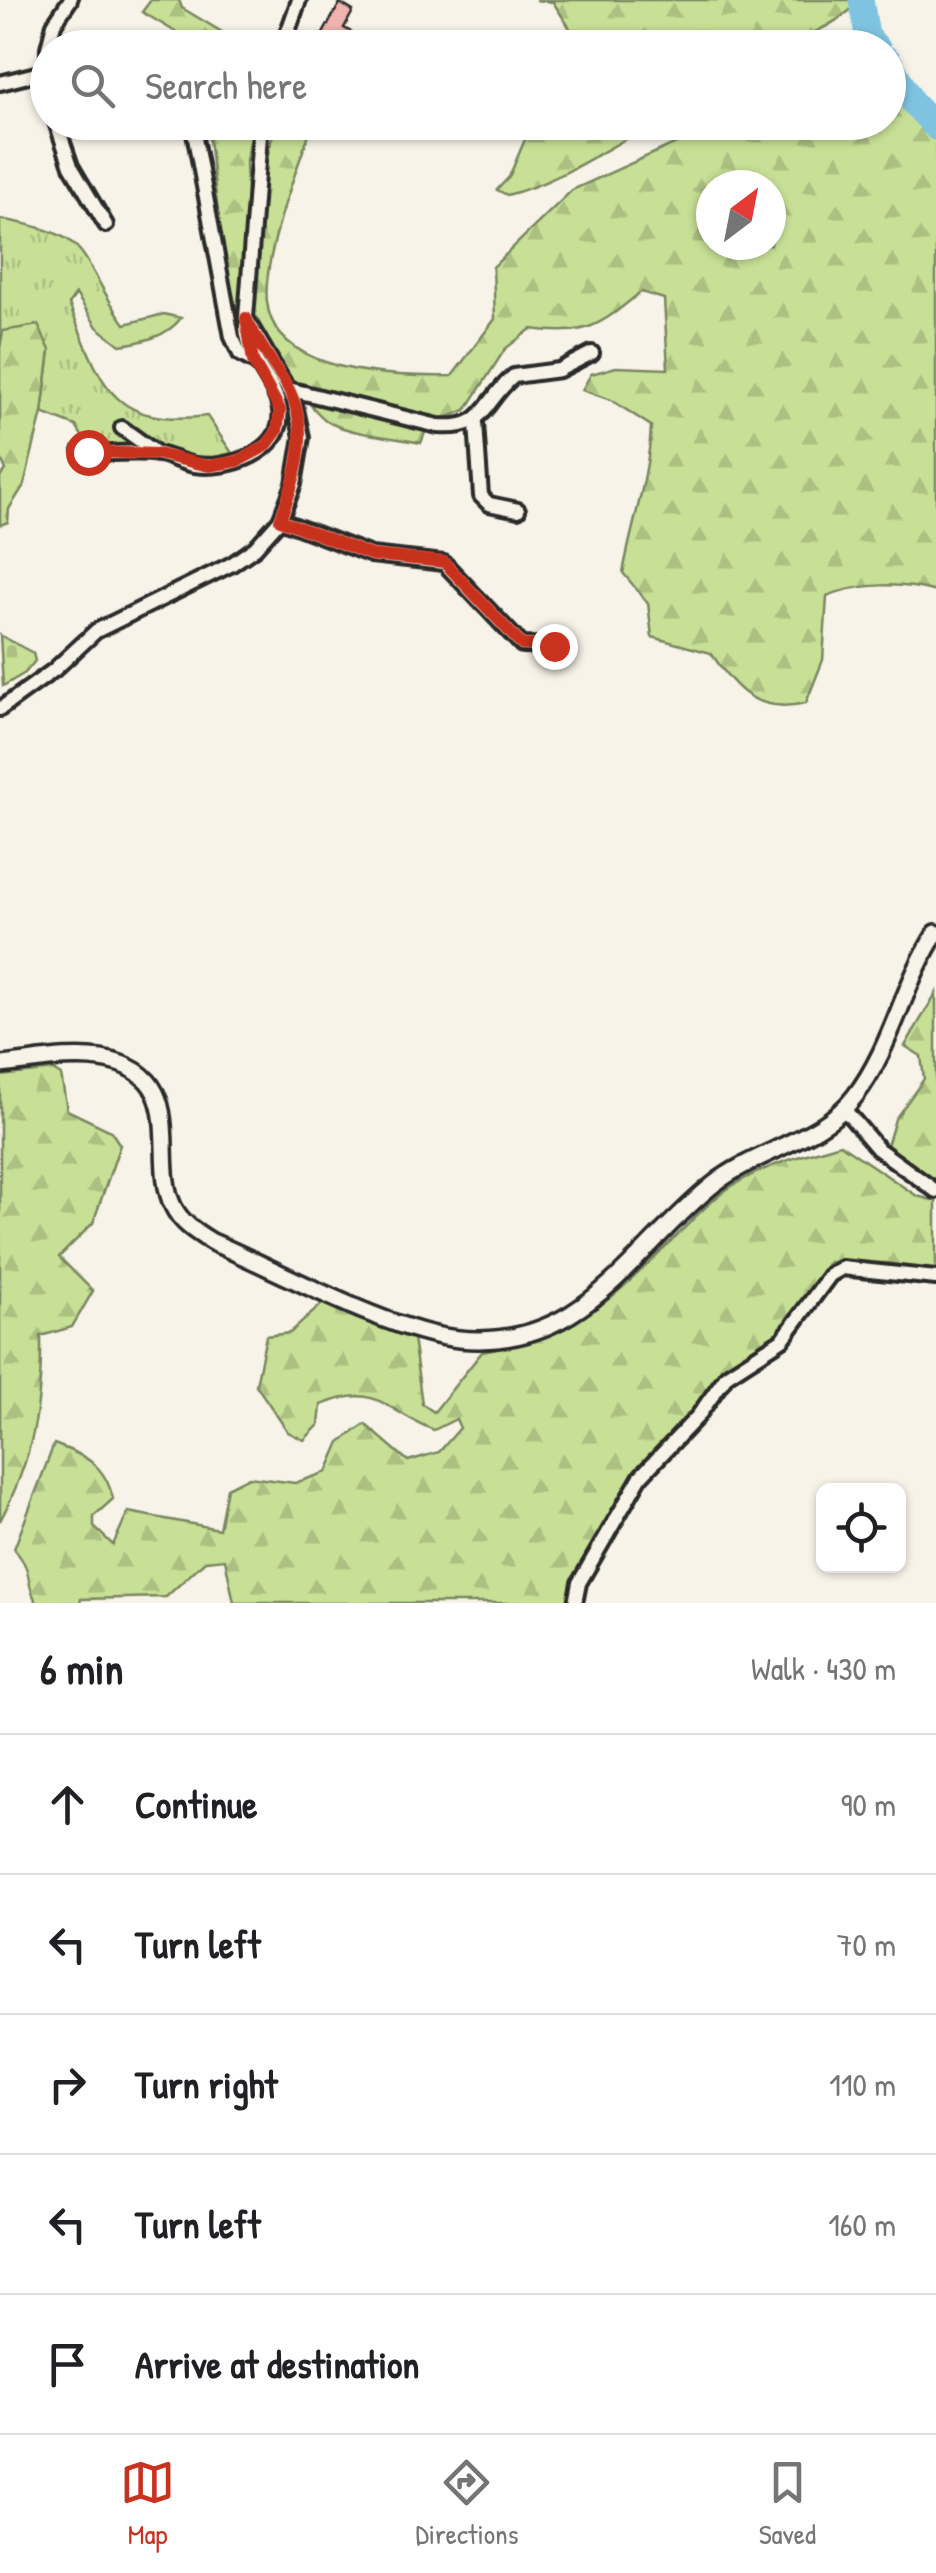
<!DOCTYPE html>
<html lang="en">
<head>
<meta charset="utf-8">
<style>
	body { margin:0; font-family:"Patrick Hand",sans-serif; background:#f6f6f6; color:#202124 }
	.controls { position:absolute; right:30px; bottom:30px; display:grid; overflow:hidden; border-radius:15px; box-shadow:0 2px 8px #0004 }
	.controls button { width:90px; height:90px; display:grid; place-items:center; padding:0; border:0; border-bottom:2px solid #e0e0e0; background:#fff; color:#202124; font:50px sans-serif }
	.compass { position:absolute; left:696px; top:170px; width:90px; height:90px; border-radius:50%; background:#fff; box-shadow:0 2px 8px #0004; rotate:32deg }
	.stop { position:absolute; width:30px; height:30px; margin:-22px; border:8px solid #c8321e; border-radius:50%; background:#fff }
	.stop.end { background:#c8321e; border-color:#fff; box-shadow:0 2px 10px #0008 }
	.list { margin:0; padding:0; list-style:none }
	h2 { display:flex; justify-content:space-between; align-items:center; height:130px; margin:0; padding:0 40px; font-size:42px }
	h2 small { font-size:32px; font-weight:400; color:#757577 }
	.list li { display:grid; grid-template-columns:65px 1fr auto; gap:30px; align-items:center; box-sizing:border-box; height:140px; padding:0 40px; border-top:2px solid #e0e0e0 }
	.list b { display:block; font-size:38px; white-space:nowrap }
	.list em { font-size:32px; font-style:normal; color:#757577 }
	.icon { flex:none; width:55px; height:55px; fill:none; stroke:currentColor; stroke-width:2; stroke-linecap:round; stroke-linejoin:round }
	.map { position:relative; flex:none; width:936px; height:1603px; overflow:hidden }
	.search { position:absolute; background:#fff; box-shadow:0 2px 8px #0004; left:30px; right:30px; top:30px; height:110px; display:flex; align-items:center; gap:25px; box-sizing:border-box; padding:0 35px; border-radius:55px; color:#757577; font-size:38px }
	.sheet { height:830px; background:#fff }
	nav { display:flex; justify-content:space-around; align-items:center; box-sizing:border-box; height:140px; border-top:2px solid #e0e0e0; background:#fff; font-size:28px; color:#757577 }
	nav a { display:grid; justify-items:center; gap:5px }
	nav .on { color:#c8321e }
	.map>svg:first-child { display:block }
	.grass { fill:url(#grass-tufts); stroke:#798660; stroke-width:2.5 }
	.forest { fill:url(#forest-firs); stroke:#798660; stroke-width:2.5; fill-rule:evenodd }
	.cemetery { fill:url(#cemetery-stones); stroke:#798660; stroke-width:2.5 }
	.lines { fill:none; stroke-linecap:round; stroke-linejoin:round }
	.river { stroke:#7ec3df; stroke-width:25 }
	.building { fill:#efb4ae; stroke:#2b2b2b; stroke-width:2.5 }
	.minor-casing { stroke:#2b2b2b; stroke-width:20 }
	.tertiary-casing { stroke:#2b2b2b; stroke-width:22 }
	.minor { stroke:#f7f3e8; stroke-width:12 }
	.tertiary { stroke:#f7f3e8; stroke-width:15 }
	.route { stroke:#c8321e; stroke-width:12 }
</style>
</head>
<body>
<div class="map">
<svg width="936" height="1603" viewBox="0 0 936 1603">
	<defs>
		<pattern id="grass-tufts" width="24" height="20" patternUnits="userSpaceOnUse" patternTransform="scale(2.5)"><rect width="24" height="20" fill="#c7e096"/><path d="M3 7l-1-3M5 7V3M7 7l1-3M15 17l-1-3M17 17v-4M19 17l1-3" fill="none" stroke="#abc081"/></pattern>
		<pattern id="forest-firs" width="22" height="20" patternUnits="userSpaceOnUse" patternTransform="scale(2.5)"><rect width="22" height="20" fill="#c7e096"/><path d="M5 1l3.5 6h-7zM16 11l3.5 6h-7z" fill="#abc081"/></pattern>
		<pattern id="cemetery-stones" width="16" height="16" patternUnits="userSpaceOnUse" patternTransform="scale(2.5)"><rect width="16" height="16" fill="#c7e096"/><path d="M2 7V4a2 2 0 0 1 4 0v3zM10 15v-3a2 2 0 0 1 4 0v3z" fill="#abc081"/></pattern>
	</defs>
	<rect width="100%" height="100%" fill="#f7f3e8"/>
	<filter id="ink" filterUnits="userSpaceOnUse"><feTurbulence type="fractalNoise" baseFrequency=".01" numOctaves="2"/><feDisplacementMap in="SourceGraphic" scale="20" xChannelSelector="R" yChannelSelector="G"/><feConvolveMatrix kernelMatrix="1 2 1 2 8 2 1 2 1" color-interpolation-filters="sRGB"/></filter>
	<g filter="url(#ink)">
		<path class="grass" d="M0 219C99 236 74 253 125 324L164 314 181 318C167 337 142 342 120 345L97 327 76 294 69 304C101 382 109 428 207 416L232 453 207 459 85 441 76 426 42 413 50 350 3 331 0 348Z"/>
		<g class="forest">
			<path d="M151 0H179L182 8 247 47H201L142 12Z"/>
			<path d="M536 0H859V2C793 69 676 48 590 48L580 44 553 2Z"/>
			<path d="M889 58 936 123V592C903 582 859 583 827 596L823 660 806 703C757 714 737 691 711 653L652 637 648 603 623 573C632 523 649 476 651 426L611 400 582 390 591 374 616 367 668 369 664 299 641 292C598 327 587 336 531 329L505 349 466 410 428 425 421 443C393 437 356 435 330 423 316 416 254 338 249 321 242 299 266 144 277 123H313C298 165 262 259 267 302 275 375 398 377 452 376L495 319 493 267 572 190 683 140 701 123 888 122ZM711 185H771V245H711Z"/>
			<path d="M207 123H254L246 160 248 233 238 311 226 277Z"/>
			<path d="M532 123V122L655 123C606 148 560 182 507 195L497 190 509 177Z"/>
			<path d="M38 325 50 350 42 413 24 485 9 509 8 522 0 525V477L6 470 0 456V348L3 331Z"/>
			<path d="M936 993V1182L887 1146 895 1119 924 1079 921 1056 905 1046Z"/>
			<path d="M53 1070 61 1075 67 1110 111 1131 120 1145 93 1223 59 1257 93 1291 72 1327 41 1336C42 1407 33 1458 0 1521V1076Z"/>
			<path d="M840 1144 917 1196 936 1201V1271L886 1263 829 1262 779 1336 721 1377 656 1451 572 1603H234L225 1559 205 1561 166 1597 81 1599 80 1603H37C24 1582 35 1573 14 1549L54 1444C86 1456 105 1464 113 1499L94 1516V1527L113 1545 128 1512 219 1529 227 1488 249 1477 295 1483 327 1472 340 1442 365 1424 408 1461 439 1452 460 1428 456 1419 434 1430C381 1409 379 1382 321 1405L319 1425 304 1440 288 1432 256 1385 266 1336 290 1333 324 1302 413 1338 422 1404 434 1412 482 1352C579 1334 608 1304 675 1237 693 1220 711 1199 732 1186 765 1165 804 1155 840 1144Z"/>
		</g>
		<path class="cemetery" d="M0 635 33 653 35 661 25 673 3 686Z"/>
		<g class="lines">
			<g class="river">
				<path d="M861 0 867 35 878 48"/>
				<path d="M888 59 913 103 936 128"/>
			</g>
		</g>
		<path class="building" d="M340 3 353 11 344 28 355 34 348 48H315Z"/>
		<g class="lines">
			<defs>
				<g id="minor">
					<path d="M48 48 54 24 70 0"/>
					<path d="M282 48 299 0"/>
					<path d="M48 51V83"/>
					<path d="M0 83 48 71"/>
					<path d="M56 122 71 166 106 225"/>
					<path d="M192 122 232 337 240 354 253 361"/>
					<path d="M288 389 438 426C487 430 482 402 514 376L559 370 592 353"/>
					<path d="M476 423 481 496 489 504 518 510"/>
					<path d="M122 428 158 454"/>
					<path d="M81 451C105 457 133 449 158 454 170 456 182 463 195 465 227 470 286 453 280 410 275 379 248 363 246 326"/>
					<path d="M280 520 371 555 444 563 522 645 554 646"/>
					<path d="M0 709 54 670 96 631 232 564 255 548 280 520 294 484 302 437 294 400 246 318 261 122"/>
					<path d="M844 1109 878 1149 936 1191"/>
					<path d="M575 1603 579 1583 641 1476 698 1416 727 1375 783 1339 830 1275 842 1268 936 1278"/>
				</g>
				<path id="tertiary" d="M0 1065C33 1062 69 1054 101 1059 193 1074 149 1157 173 1206 181 1223 196 1232 212 1242 278 1270 392 1333 459 1339 584 1351 631 1250 714 1184 757 1150 822 1140 855 1096 892 1048 903 984 936 933"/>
			</defs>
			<use href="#minor" class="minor-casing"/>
			<use href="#tertiary" class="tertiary-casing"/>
			<use href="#minor" class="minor"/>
			<use href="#tertiary" class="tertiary"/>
		</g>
	</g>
	<g class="lines" filter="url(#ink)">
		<path class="route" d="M88 452 158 454 209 466 238 461 266 446 277 431 280 410 253 361 246 318C256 340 270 359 283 379 313 426 298 471 280 520L371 555 444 562 522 645 554 646"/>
	</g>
</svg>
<div class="controls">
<button><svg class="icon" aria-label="locate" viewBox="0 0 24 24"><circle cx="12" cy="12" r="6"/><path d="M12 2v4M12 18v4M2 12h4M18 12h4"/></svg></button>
</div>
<svg class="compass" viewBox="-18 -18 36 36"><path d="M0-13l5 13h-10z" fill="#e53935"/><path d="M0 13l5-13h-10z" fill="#757577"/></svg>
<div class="stop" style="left:88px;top:452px"></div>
<div class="stop end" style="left:554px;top:646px"></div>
<div class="search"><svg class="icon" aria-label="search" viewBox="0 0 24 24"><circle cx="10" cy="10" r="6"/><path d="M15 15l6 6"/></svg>Search here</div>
</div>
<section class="sheet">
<h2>6 min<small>Walk · 430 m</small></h2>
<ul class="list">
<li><svg class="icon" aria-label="ahead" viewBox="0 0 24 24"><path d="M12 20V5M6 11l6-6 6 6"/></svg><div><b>Continue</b></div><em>90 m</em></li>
<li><svg class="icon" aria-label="left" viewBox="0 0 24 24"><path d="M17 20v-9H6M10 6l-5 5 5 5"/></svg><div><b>Turn left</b></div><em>70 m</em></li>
<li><svg class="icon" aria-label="right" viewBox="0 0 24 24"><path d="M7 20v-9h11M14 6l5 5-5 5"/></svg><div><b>Turn right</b></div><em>110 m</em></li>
<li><svg class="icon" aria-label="left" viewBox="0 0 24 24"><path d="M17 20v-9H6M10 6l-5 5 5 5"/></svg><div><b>Turn left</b></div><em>160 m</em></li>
<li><svg class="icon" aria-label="arrive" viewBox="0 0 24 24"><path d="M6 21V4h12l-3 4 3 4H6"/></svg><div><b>Arrive at destination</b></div></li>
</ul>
</section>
<nav>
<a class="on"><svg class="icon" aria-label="map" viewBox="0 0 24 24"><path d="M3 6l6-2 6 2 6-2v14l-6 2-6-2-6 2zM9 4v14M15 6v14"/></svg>Map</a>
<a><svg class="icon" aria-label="directions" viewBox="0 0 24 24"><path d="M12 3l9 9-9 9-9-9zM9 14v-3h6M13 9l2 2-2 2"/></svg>Directions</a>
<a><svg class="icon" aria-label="saved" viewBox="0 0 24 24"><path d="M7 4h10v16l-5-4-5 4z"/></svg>Saved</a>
</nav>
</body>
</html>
